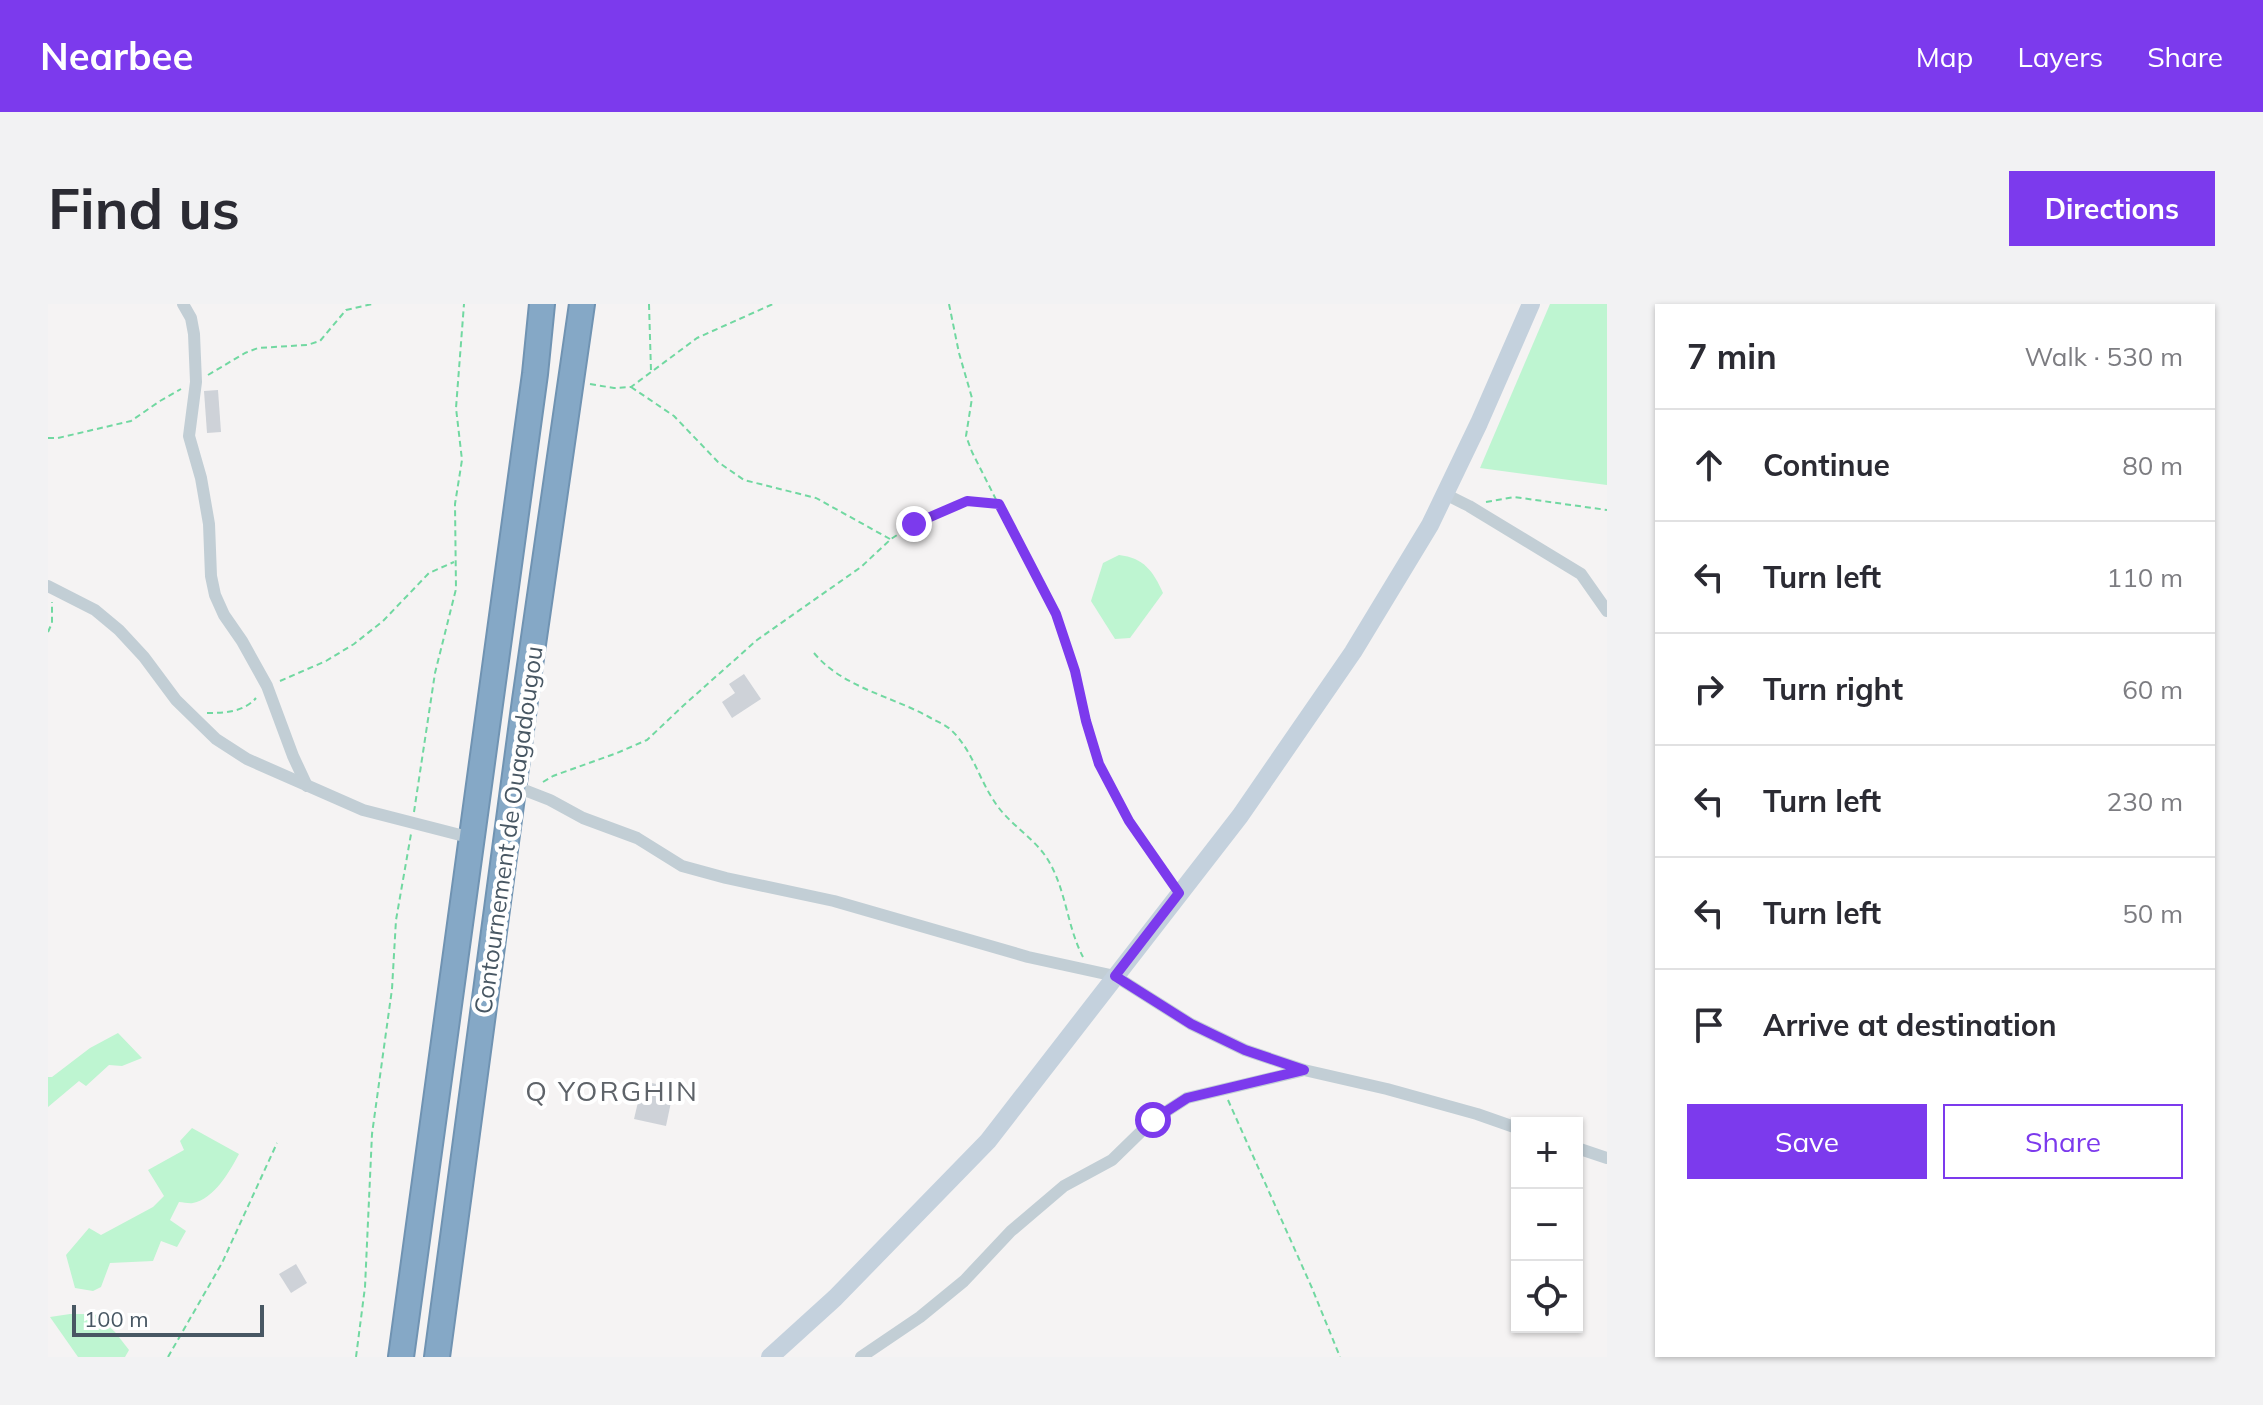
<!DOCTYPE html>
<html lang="en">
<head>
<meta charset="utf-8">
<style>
	body { margin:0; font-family:Mulish,sans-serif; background:#f2f2f3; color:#2b2b33 }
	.controls { position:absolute; right:24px; bottom:24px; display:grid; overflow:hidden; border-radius:0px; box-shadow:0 2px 6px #0004 }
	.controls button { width:72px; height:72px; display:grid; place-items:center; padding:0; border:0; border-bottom:2px solid #e1e1e2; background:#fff; color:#2b2b33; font:40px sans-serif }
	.scale { position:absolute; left:24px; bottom:20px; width:192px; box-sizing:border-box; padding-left:8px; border:4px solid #485763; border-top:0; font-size:22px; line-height:28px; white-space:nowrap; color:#485763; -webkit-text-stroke:6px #fff; paint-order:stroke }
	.stop { position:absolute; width:24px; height:24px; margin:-18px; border:6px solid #7c3aed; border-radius:50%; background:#fff }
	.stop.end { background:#7c3aed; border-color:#fff; box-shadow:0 2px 8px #0008 }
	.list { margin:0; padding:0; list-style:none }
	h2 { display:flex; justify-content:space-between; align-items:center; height:104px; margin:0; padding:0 32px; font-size:34px }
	h2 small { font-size:26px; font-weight:400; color:#7c7c81 }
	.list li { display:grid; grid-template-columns:52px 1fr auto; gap:24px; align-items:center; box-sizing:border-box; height:112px; padding:0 32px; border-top:2px solid #e1e1e2 }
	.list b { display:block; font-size:30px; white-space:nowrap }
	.list em { font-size:26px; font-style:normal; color:#7c7c81 }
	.actions { display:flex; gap:16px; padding:24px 32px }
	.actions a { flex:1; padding:18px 0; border:2px solid #7c3aed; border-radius:0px; text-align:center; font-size:28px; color:#7c3aed }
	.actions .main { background:#7c3aed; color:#fff }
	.icon { flex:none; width:44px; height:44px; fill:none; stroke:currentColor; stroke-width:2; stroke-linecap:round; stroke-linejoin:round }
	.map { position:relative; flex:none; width:1559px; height:1053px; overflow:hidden; border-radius:0px }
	header { display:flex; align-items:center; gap:48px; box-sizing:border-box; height:112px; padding:0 40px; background:#7c3aed; color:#fff }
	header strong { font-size:38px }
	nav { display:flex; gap:44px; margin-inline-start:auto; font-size:28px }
	.intro { display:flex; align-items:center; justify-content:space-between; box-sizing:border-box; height:192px; padding:0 48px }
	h1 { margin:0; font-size:56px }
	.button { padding:20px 36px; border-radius:0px; background:#7c3aed; color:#fff; font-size:28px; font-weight:700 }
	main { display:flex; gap:48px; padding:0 48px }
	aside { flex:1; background:#fff; border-radius:0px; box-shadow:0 2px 6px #0004 }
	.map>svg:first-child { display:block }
	.green { fill:#bef5d1 }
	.building { fill:#ced2d8 }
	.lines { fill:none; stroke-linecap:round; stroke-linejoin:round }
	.highway-casing { stroke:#7093b2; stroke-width:28 }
	.path { stroke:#71d8a1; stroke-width:2; stroke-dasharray:6 4; stroke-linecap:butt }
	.street { stroke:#c2ced5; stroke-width:12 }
	.secondary { stroke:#c4d1dd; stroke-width:18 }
	.highway { stroke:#85a8c6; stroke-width:24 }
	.route { stroke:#7c3aed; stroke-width:10 }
	.labels { text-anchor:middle; stroke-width:8; stroke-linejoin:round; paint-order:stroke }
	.street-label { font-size:24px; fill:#485763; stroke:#fff }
	.quarter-label { font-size:28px; letter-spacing:2px; fill:#5e6369; stroke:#fff }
</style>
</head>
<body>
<header>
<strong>Nearbee</strong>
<nav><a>Map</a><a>Layers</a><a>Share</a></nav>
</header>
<div class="intro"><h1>Find us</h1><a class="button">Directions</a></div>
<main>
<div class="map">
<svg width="1559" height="1053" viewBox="0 0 1559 1053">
	<rect width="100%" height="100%" fill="#f5f3f3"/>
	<g class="green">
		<path d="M1502 0H1559V181L1432 164Z"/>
		<path d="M1071 251C1096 254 1105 267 1115 289L1082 334 1067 335 1043 297 1055 259Z"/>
		<path d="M70 729 94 754 74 762 61 761 38 782 31 777 0 803V773H4L42 744Z"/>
		<path d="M144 824 191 850C182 867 166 895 145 899 141 900 136 898 131 898L122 916 138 927 129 943 113 937 105 957 62 959 53 983 45 987 27 984 18 951 41 924 53 931 105 903 116 892 100 866 136 846 132 837Z"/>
		<path d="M22 1010H47L67 1028 81 1046 77 1053H30L2 1013Z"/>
	</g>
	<g class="building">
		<path d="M170 86 173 128 159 129 156 87Z"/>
		<path d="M696 370 713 395 684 414 674 398 687 389 681 380Z"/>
		<path d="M595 777 626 784 618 822 586 815Z"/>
		<path d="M248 960 259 979 243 989 231 970Z"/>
	</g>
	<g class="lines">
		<defs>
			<g id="highway">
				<path d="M353 1053 487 70 494 0"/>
				<path d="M389 1053 477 396 534 0"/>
			</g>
		</defs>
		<use href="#highway" class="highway-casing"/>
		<g class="path">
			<path d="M601 0 603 67"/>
			<path d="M901 0 911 49 924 94 918 132 924 148 975 249 1008 310 1027 367 1038 417 1051 460 1081 517 1122 575"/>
			<path d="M160 71 197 49 210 44 259 41 272 37 298 6 324 0"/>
			<path d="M542 80 566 84 583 83 649 34 725 0"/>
			<path d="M583 83 626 112 670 158 696 176 768 194 842 235"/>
			<path d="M0 134H10L83 117 112 97 133 85"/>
			<path d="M1438 198 1466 193 1559 206"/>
			<path d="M0 328 4 319V298"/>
			<path d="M766 349C794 383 843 392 881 413 888 417 896 420 902 425 924 445 930 473 946 497 959 518 982 531 996 550 1018 580 1018 621 1035 653"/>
			<path d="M232 377 278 357 306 340 335 317 381 269 406 258"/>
			<path d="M159 409C177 409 196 408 208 394"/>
			<path d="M495 478 505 472 569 449 599 436 636 401 709 336 813 263 843 235 866 220 919 197 950 200"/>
			<path d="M366 508 387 369 408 285 407 200 414 156 408 104 416 0"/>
			<path d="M1180 796 1264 984 1292 1053"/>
			<path d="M120 1053 174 959 229 839"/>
			<path d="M308 1053 317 983 324 830 344 685 348 616 363 530"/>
		</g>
		<g class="street">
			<path d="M135 0 143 14 146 30 148 78 141 132 153 174 161 220 163 272 167 291 176 311 194 337 219 382 245 452 259 482"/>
			<path d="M1397 190 1421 202 1533 270 1559 307"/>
			<path d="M0 282 47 306 71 326 96 353 128 396 168 435 199 455 315 506 424 534"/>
			<path d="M466 482 502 496 535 514 589 534 634 562 678 574 786 597 980 653 1067 672 1143 720 1197 746 1256 766 1339 785 1429 810 1469 824"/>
			<path d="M1529 844 1559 854"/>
			<path d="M813 1053 872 1013 916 977 963 927 1016 882 1064 856 1105 816 1139 794 1253 767"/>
		</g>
		<path class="secondary" d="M722 1053 787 994 940 837 1192 512 1305 348 1382 221 1431 119 1483 0"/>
		<use href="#highway" class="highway"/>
	</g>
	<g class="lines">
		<path class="route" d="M866 220 919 197 951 200 1008 310 1027 367 1038 417 1051 460 1081 517 1131 589 1067 672 1143 720 1197 746 1256 766 1139 794 1105 816"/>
	</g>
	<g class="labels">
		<g class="street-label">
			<text transform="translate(461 526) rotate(-82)" y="8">Contournement de Ouagadougou</text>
		</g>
		<g class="quarter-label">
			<text x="564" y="797">Q YORGHIN</text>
		</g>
	</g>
</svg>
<div class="controls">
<button>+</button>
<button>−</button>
<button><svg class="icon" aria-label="locate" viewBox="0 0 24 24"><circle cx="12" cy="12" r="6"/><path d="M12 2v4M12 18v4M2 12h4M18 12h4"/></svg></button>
</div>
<div class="scale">100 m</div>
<div class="stop" style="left:1105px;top:816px"></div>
<div class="stop end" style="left:866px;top:220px"></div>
</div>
<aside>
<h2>7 min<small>Walk · 530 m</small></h2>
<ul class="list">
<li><svg class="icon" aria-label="ahead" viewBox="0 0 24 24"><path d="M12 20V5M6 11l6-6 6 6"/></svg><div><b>Continue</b></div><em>80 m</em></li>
<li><svg class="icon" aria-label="left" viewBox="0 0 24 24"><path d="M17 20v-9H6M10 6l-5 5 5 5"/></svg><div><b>Turn left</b></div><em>110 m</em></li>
<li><svg class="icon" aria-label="right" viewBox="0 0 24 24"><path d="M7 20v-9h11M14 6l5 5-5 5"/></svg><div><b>Turn right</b></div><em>60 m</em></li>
<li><svg class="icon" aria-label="left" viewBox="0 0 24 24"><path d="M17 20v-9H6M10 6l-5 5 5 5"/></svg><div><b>Turn left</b></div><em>230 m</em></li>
<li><svg class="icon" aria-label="left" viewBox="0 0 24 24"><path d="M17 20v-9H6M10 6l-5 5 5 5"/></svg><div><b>Turn left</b></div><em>50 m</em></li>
<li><svg class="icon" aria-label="arrive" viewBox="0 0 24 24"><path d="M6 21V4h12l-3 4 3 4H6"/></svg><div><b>Arrive at destination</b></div></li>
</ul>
<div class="actions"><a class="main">Save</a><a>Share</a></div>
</aside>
</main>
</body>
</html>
